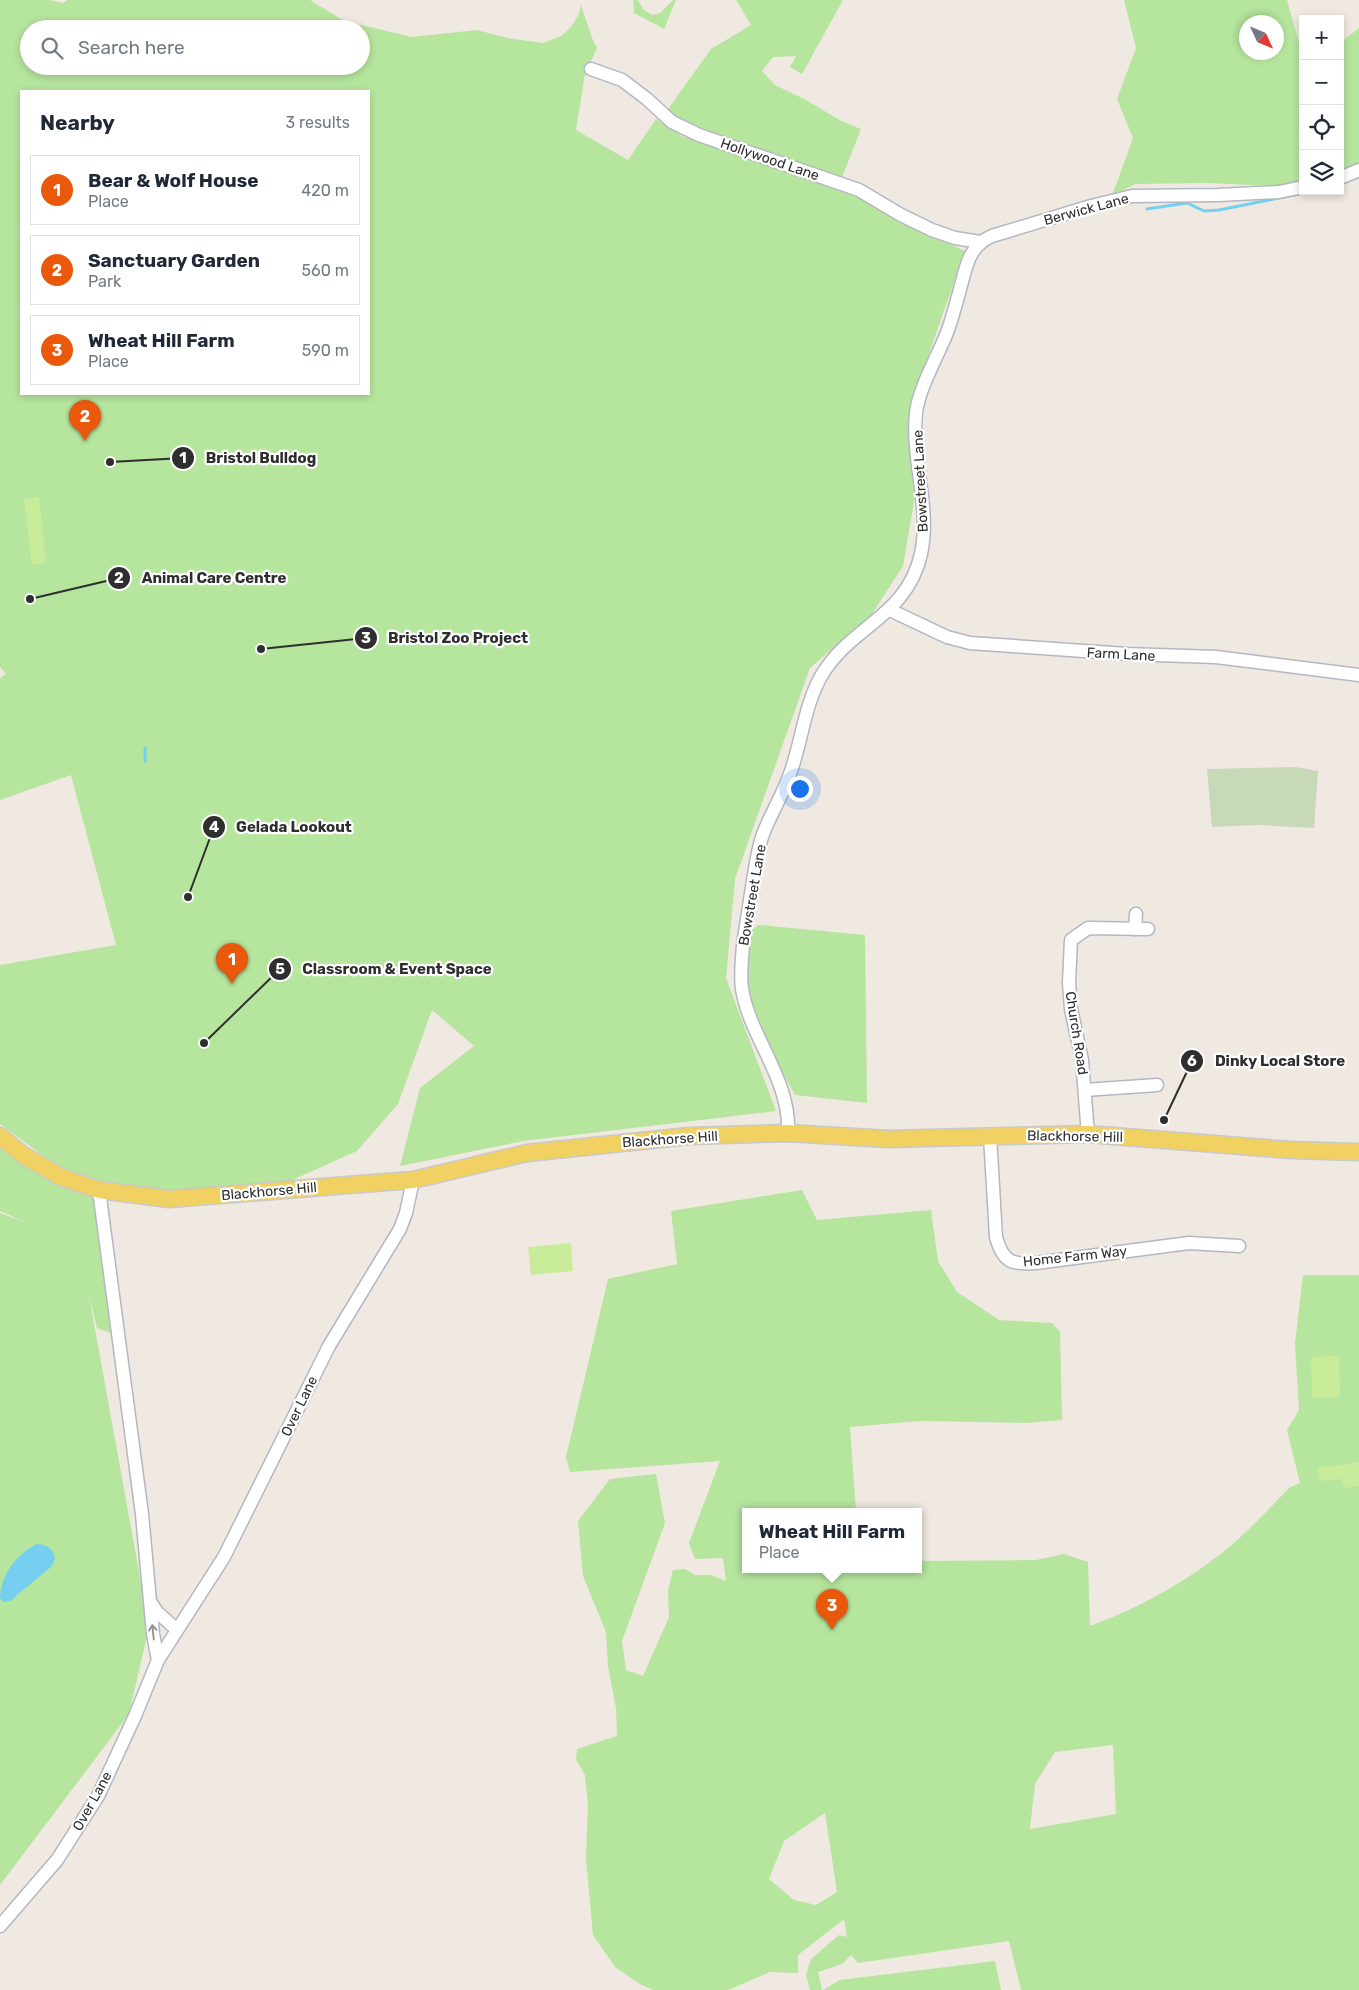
<!DOCTYPE html>
<html lang="en">
<head>
<meta charset="utf-8">
<style>
	body { margin:0; font-family:Rubik,sans-serif; background:#f2f2f3; color:#1f2937 }
	.controls { position:absolute; right:15px; top:15px; display:grid; overflow:hidden; border-radius:0px; box-shadow:0 2px 8px #0003 }
	.controls button { width:45px; height:45px; display:grid; place-items:center; padding:0; border:0; border-bottom:1px solid #e0e1e3; background:#fff; color:#1f2937; font:25px sans-serif }
	.compass { position:absolute; left:1239px; top:15px; width:45px; height:45px; border-radius:50%; background:#fff; box-shadow:0 2px 8px #0003; rotate:134deg }
	.you { position:absolute; left:799px; top:788px; width:18px; height:18px; margin:-12px; border:4px solid #fff; border-radius:50%; background:#1a73e8; box-shadow:0 0 0 8px #1a73e833 }
	.badge { display:grid; place-items:center; width:32px; height:32px; border-radius:50%; background:#ea580c; color:#fff; font-size:16px; font-weight:700 }
	.pin { position:absolute; translate:-50% -41px; filter:drop-shadow(0 1px 2px #0008) }
	.pin::after { content:''; position:absolute; top:26px; width:18px; height:15px; background:inherit; clip-path:polygon(0 0,100% 0,50% 100%) }
	.popup { position:absolute; left:742px; top:1508px; width:180px; height:65px; box-sizing:border-box; display:grid; place-content:center; border-radius:0px; background:#fff; filter:drop-shadow(0 1px 4px #0005); font-size:16px; white-space:nowrap; color:#747a83 }
	.popup b { font-size:19px; color:#1f2937 }
	.popup::after { content:''; position:absolute; left:50%; top:100%; margin-left:-10px; border:10px solid transparent; border-top-color:#fff }
	.list { margin:0; padding:0; list-style:none }
	h2 { display:flex; justify-content:space-between; align-items:center; height:65px; margin:0; padding:0 20px; font-size:21px }
	h2 small { font-size:16px; font-weight:400; color:#747a83 }
	.list li { display:grid; grid-template-columns:32px 1fr auto; gap:15px; align-items:center; box-sizing:border-box; height:70px; margin:0 10px 10px; padding:0 10px; border:1px solid #e0e1e3; border-radius:0px }
	.list b { display:block; font-size:19px; white-space:nowrap }
	.list p { margin:0; font-size:16px; white-space:nowrap; color:#747a83 }
	.list em { font-size:16px; font-style:normal; color:#747a83 }
	.icon { flex:none; width:28px; height:28px; fill:none; stroke:currentColor; stroke-width:2; stroke-linecap:round; stroke-linejoin:round }
	.map { position:relative; flex:none; width:1359px; height:1990px; overflow:hidden }
	.search { position:absolute; background:#fff; box-shadow:0 2px 8px #0003; left:20px; top:20px; width:350px; height:55px; display:flex; align-items:center; gap:12px; box-sizing:border-box; padding:0 18px; border-radius:28px; color:#747a83; font-size:19px }
	.panel { position:absolute; background:#fff; box-shadow:0 2px 8px #0003; left:20px; top:90px; width:350px; height:305px; border-radius:0px }
	.map>svg:first-child { display:block }
	.green { fill:#b6e59e; fill-rule:evenodd }
	.cemetery { fill:#c8d9b8 }
	.pitch { fill:#c9ec9a }
	.water { fill:#75cff0 }
	.lines { fill:none; stroke-linecap:round; stroke-linejoin:round }
	.stream { stroke:#75cff0; stroke-width:3 }
	.minor-casing { stroke:#b4b7c1; stroke-width:15 }
	.major-casing { stroke:#c9c9c9; stroke-width:19 }
	.minor { stroke:#fff; stroke-width:12 }
	.major { stroke:#f2d163; stroke-width:16 }
	.oneway { stroke:#969696 }
	.labels { text-anchor:middle; stroke-width:4.5; stroke-linejoin:round; paint-order:stroke }
	.street-label { font-size:14px; fill:#2e2e2e; stroke:#fff }
	.leader { fill:none; stroke:#2e2e2e; stroke-width:2 }
	.callout-dot { fill:#2e2e2e; stroke:#fff; stroke-width:2 }
	.mark-label { font-size:15px; text-anchor:middle; font-weight:bold; fill:#fff }
	.callout-label { font-size:15px; text-anchor:middle; font-weight:bold; fill:#2e2e2e; stroke:#fff; stroke-width:4.5; stroke-linejoin:round; paint-order:stroke }
</style>
</head>
<body>
<div class="map">
<svg width="1359" height="1990" viewBox="0 0 1359 1990">
	<rect width="100%" height="100%" fill="#efe9e1"/>
	<g class="green">
		<path d="M0 0H49L63 3 67 0H310L344 21 412 37 477 30 507 38 543 43 561 36 571 27 579 14 581 5 592 38 597 48 585 74 576 130 628 160 656 119 682 136 853 193 910 226 965 251 912 402 915 496 903 566 872 614 810 668 735 879 726 978 776 1111 523 1141 400 1166 420 1088 474 1046 432 1010 398 1104 357 1151 290 1181 169 1192 100 1183 54 1164 0 1124V965L116 945 71 775 0 800V678L6 674 0 667ZM29 29H361V66H29ZM21 91H369V394H21Z"/>
		<path d="M633 0H638L643 9 652 15 660 13 673 0H676L664 29 634 13Z"/>
		<path d="M736 0H843L802 74 790 67 796 56 773 57 762 71 775 85 808 101 841 121 861 129 841 180 687 125 666 112 711 49 751 25Z"/>
		<path d="M1124 0H1287L1303 58V181L1280 186 1205 183 1135 184 1112 196 1133 138 1117 99 1136 48ZM1246 22H1276V52H1246Z"/>
		<path d="M1359 28V165L1342 172 1340 165V43Z"/>
		<path d="M758 925 865 935 867 1103 795 1095 771 1052 746 986 749 933Z"/>
		<path d="M0 1140 93 1195 111 1333 97 1328 89 1296 149 1627 129 1714 0 1885V1213L25 1222 0 1211Z"/>
		<path d="M802 1190 817 1220 931 1210 938 1261 957 1292 999 1320 1052 1323 1060 1332 1062 1420 1026 1423 919 1421 850 1427 856 1511H746V1569H918V1561L1036 1560 1064 1554 1088 1562 1090 1626C1137 1609 1184 1583 1223 1552 1247 1533 1268 1510 1289 1488L1300 1483 1287 1430 1299 1410 1295 1344 1303 1275H1359V1990H1021L1009 1941 858 1963 851 1955 842 1964 818 1972 822 1990H810L806 1975 811 1959 839 1935 847 1937 844 1919 798 1955V1973L770 1972 728 1990H653L640 1984 615 1967 593 1935 586 1858 588 1805 585 1775 576 1759 577 1749 617 1736 616 1708 608 1666 606 1632 583 1576 578 1521 610 1479 656 1474 665 1523 622 1641 626 1670 643 1676 669 1617 668 1591 673 1570 685 1569 695 1575H710L726 1581 723 1558 695 1559 689 1543 720 1461 570 1472 566 1457 608 1279 677 1264 671 1211ZM1113 1745 1116 1814 1030 1829 1035 1784 1055 1752ZM825 1813 837 1892 816 1905 794 1900 769 1879 784 1841Z"/>
		<path d="M995 1961 1001 1990H823L840 1980Z"/>
	</g>
	<path class="cemetery" d="M1295 767 1318 771 1314 828 1258 825 1212 827 1207 769Z"/>
	<g class="pitch">
		<path d="M39 497 46 563 32 565 24 499Z"/>
		<path d="M571 1243 573 1271 531 1275 528 1247Z"/>
		<path d="M1339 1356 1340 1397 1312 1398 1311 1357Z"/>
		<path d="M1359 1462V1486L1344 1488 1342 1479 1320 1481 1318 1468Z"/>
	</g>
	<path class="water" d="M37 1544C48 1545 52 1548 55 1558L52 1566 10 1601 3 1602 0 1598C0 1576 17 1553 37 1544Z"/>
	<g class="lines">
		<g class="stream">
			<path d="M1350 180 1359 177"/>
			<path d="M1147 209 1187 203 1204 211 1219 210 1314 191"/>
			<path d="M145 748V761"/>
		</g>
		<defs>
			<g id="minor">
				<path d="M591 69 622 80 647 99 672 122 699 135 859 190 901 215 932 230 955 238 980 242"/>
				<path d="M1340 178 1359 170"/>
				<path d="M890 610 947 637 970 643 1127 654 1216 657 1359 675"/>
				<path d="M1135 929 1136 914"/>
				<path d="M1085 1090 1157 1085"/>
				<path d="M788 1133C791 1080 750 1038 742 989 740 975 742 959 743 945 746 926 749 906 752 887 755 869 757 851 763 834 771 813 784 793 791 771 802 740 805 702 823 673 852 626 907 616 921 554 931 507 911 460 916 413 919 387 939 354 948 330 954 313 958 296 963 278 965 271 967 262 971 255 976 246 982 240 992 236L1091 206 1132 196 1218 195 1279 192 1303 187"/>
				<path d="M1088 1134 1082 1060 1071 1009 1069 982 1071 940 1088 928 1148 929"/>
				<path d="M990 1136 996 1237C1003 1262 1011 1265 1036 1263L1189 1243 1239 1246"/>
				<path d="M99 1190 142 1514 153 1634 158 1660"/>
				<path d="M151 1603 157 1612 176 1629"/>
				<path d="M0 1926 57 1860 98 1796 135 1716 158 1660 224 1557 329 1346 400 1229 406 1213 413 1180"/>
			</g>
			<path id="major" d="M0 1136 23 1155 61 1177 99 1190 169 1199 413 1180 527 1153 689 1136 788 1133 888 1139 1088 1134 1290 1150 1359 1152"/>
		</defs>
		<use href="#minor" class="minor-casing"/>
		<use href="#major" class="major-casing"/>
		<use href="#minor" class="minor"/>
		<use href="#major" class="major"/>
	</g>
	<defs><path id="oneway-shaft" d="M-6 0H5M1.5-3L5.5 0L1.5 3" fill="none" stroke-width="1.6" stroke-linecap="round" stroke-linejoin="round" transform="scale(1.25)"/></defs>
	<use class="oneway" href="#oneway-shaft" transform="translate(153 1632) rotate(-96)"/>
	<g class="labels">
		<g class="street-label">
			<text transform="translate(770 159) rotate(19)" y="5">Hollywood Lane</text>
			<text transform="translate(1086 209) rotate(-15)" y="5">Berwick Lane</text>
			<text transform="translate(920 481) rotate(-93)" y="5">Bowstreet Lane</text>
			<text transform="translate(1121 654) rotate(3)" y="5">Farm Lane</text>
			<text transform="translate(752 895) rotate(-80)" y="5">Bowstreet Lane</text>
			<text transform="translate(1077 1033) rotate(81)" y="5">Church Road</text>
			<text transform="translate(1075 1136) rotate(1)" y="5">Blackhorse Hill</text>
			<text transform="translate(670 1139) rotate(-4)" y="5">Blackhorse Hill</text>
			<text transform="translate(269 1191) rotate(-5)" y="5">Blackhorse Hill</text>
			<text transform="translate(1075 1256) rotate(-6)" y="5">Home Farm Way</text>
			<text transform="translate(299 1406) rotate(-64)" y="5">Over Lane</text>
			<text transform="translate(92 1801) rotate(-61)" y="5">Over Lane</text>
		</g>
	</g>
	<path class="leader" d="M110 462L183 458M30 599L119 578M261 649L366 638M188 897L214 827M204 1043L280 969M1164 1120L1192 1061"/>
	<g class="callout-dot">
		<circle cx="110" cy="462" r="5"/>
		<circle cx="30" cy="599" r="5"/>
		<circle cx="261" cy="649" r="5"/>
		<circle cx="188" cy="897" r="5"/>
		<circle cx="204" cy="1043" r="5"/>
		<circle cx="1164" cy="1120" r="5"/>
		<circle cx="183" cy="458" r="12"/>
		<circle cx="119" cy="578" r="12"/>
		<circle cx="366" cy="638" r="12"/>
		<circle cx="214" cy="827" r="12"/>
		<circle cx="280" cy="969" r="12"/>
		<circle cx="1192" cy="1061" r="12"/>
	</g>
	<g class="mark-label">
		<text x="183" y="463">1</text>
		<text x="119" y="583">2</text>
		<text x="366" y="643">3</text>
		<text x="214" y="832">4</text>
		<text x="280" y="974">5</text>
		<text x="1192" y="1066">6</text>
	</g>
	<g class="callout-label">
		<text x="261" y="463">Bristol Bulldog</text>
		<text x="214" y="583">Animal Care Centre</text>
		<text x="458" y="643">Bristol Zoo Project</text>
		<text x="294" y="832">Gelada Lookout</text>
		<text x="397" y="974">Classroom &amp; Event Space</text>
		<text x="1280" y="1066">Dinky Local Store</text>
	</g>
</svg>
<div class="controls">
<button>+</button>
<button>−</button>
<button><svg class="icon" aria-label="locate" viewBox="0 0 24 24"><circle cx="12" cy="12" r="6"/><path d="M12 2v4M12 18v4M2 12h4M18 12h4"/></svg></button>
<button><svg class="icon" aria-label="layers" viewBox="0 0 24 24"><path d="M12 4l9 5-9 5-9-5zM3 14l9 5 9-5"/></svg></button>
</div>
<svg class="compass" viewBox="-18 -18 36 36"><path d="M0-13l5 13h-10z" fill="#e53935"/><path d="M0 13l5-13h-10z" fill="#747a83"/></svg>
<div class="you"></div>
<div class="pin badge" style="left:232px;top:984px">1</div>
<div class="pin badge" style="left:85px;top:441px">2</div>
<div class="pin badge" style="left:832px;top:1630px">3</div>
<div class="popup"><b>Wheat Hill Farm</b>Place</div>
<div class="search"><svg class="icon" aria-label="search" viewBox="0 0 24 24"><circle cx="10" cy="10" r="6"/><path d="M15 15l6 6"/></svg>Search here</div>
<section class="panel">
<h2>Nearby<small>3 results</small></h2>
<ul class="list">
<li><span class="badge">1</span><div><b>Bear &amp; Wolf House</b><p>Place</p></div><em>420 m</em></li>
<li><span class="badge">2</span><div><b>Sanctuary Garden</b><p>Park</p></div><em>560 m</em></li>
<li><span class="badge">3</span><div><b>Wheat Hill Farm</b><p>Place</p></div><em>590 m</em></li>
</ul>
</section>
</div>
</body>
</html>
